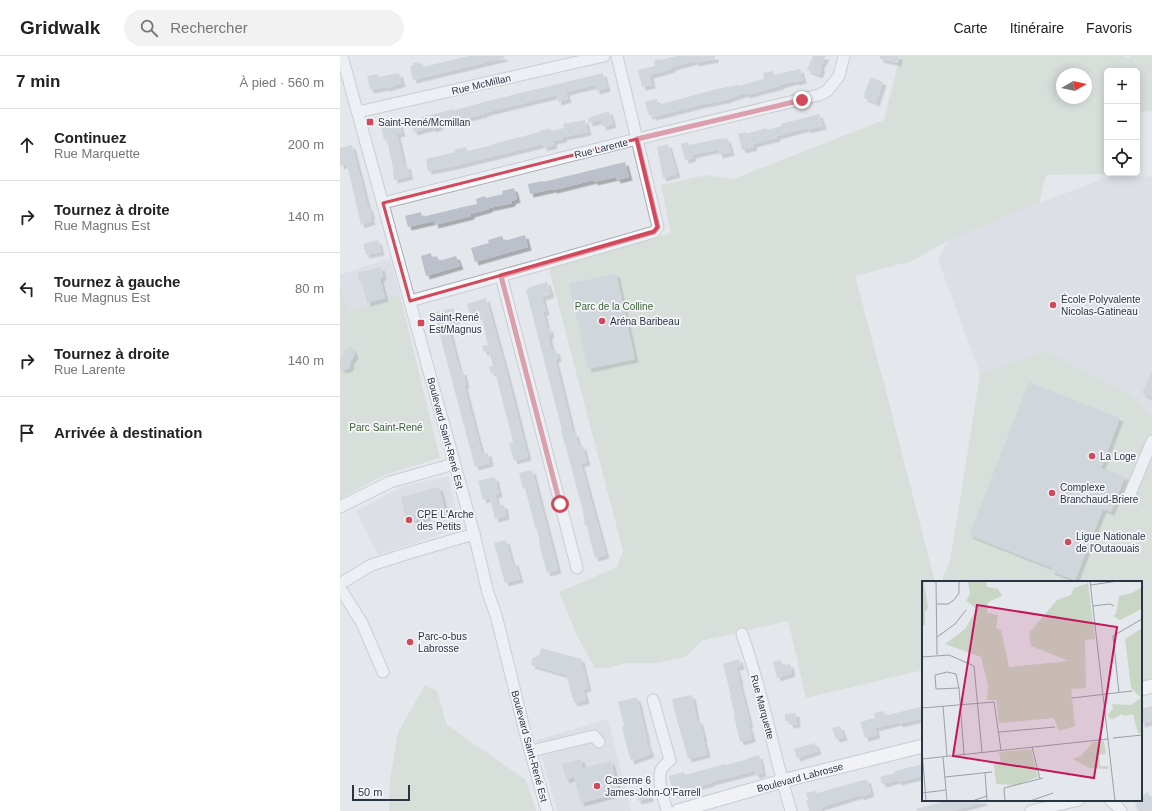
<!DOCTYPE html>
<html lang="fr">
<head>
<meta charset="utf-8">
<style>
	body { margin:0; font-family:Helvetica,sans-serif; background:#f2f2f2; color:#222 }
	.controls { position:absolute; right:12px; top:12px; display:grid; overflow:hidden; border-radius:6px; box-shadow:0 2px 10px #0003 }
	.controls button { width:36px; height:36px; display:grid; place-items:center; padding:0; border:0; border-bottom:1px solid #e0e0e0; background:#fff; color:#222; font:20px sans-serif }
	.compass { position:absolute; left:716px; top:12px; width:36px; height:36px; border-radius:50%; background:#fff; box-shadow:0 2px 10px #0003; rotate:81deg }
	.scale { position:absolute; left:12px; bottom:10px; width:58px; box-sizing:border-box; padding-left:4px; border:2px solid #2b3445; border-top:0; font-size:11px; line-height:14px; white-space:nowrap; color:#2b3445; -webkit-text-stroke:3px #f4f6f9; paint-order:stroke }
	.stop { position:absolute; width:12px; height:12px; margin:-9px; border:3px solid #d1495b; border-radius:50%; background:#fff }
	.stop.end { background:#d1495b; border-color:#fff; box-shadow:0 1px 4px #0008 }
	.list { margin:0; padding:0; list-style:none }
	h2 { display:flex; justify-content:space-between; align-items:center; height:52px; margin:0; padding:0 16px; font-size:17px }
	h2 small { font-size:13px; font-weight:400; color:#767676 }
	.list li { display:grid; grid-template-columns:26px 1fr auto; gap:12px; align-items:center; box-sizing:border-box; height:72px; padding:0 16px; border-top:1px solid #e0e0e0 }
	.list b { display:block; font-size:15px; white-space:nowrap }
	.list p { margin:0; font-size:13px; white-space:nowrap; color:#767676 }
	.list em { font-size:13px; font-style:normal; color:#767676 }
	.icon { flex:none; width:22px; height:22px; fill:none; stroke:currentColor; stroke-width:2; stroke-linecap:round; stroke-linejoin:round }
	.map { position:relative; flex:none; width:812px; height:755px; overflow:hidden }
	header { display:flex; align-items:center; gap:24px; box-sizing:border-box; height:56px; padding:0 20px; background:#fff; border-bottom:1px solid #e0e0e0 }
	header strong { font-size:19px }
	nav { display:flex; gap:22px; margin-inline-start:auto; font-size:14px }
	.search { width:280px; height:36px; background:#f2f2f2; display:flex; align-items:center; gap:10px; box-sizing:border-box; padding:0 14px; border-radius:22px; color:#767676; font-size:15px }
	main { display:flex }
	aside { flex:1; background:#fff }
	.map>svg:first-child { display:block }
	.built { fill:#d2d6de }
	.green { fill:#c9d6c5; fill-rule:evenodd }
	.building { fill:#bbc0ca; filter:url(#shadow) }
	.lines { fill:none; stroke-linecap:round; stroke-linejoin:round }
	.minor-casing { stroke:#a9aeb7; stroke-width:13 }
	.major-casing { stroke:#a3abb8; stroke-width:15 }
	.minor { stroke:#f7f8fa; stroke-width:11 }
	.major { stroke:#fff; stroke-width:13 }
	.route { stroke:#d1495b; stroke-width:5 }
	.marked { fill:none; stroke:#d1495b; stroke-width:3; stroke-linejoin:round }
	.poi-dot { fill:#d1495b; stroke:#f4f6f9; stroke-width:1.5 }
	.labels { text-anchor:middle; stroke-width:3.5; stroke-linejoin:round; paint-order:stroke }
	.street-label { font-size:10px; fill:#2b3445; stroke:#f4f6f9 }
	.poi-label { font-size:10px; fill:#2b3445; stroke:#f4f6f9; text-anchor:start }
	.park-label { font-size:10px; fill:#3f6138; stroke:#f4f6f9 }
	.inset-road { fill:none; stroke:#9a9fa9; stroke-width:1 }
	.view { fill:#c2185b; fill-opacity:0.15; stroke:#c2185b; stroke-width:2 }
	.inset-edge { fill:none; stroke:#2b3445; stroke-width:2 }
</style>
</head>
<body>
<header>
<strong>Gridwalk</strong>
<div class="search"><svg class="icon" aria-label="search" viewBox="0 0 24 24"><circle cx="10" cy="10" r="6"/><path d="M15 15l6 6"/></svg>Rechercher</div>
<nav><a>Carte</a><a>Itinéraire</a><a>Favoris</a></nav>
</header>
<main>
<aside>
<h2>7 min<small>À pied · 560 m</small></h2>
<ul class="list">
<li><svg class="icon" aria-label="ahead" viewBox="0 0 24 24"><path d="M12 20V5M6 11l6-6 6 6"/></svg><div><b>Continuez</b><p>Rue Marquette</p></div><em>200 m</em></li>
<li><svg class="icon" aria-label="right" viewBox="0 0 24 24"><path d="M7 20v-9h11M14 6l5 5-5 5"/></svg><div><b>Tournez à droite</b><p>Rue Magnus Est</p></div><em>140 m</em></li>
<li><svg class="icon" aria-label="left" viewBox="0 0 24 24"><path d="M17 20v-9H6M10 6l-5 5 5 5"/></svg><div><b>Tournez à gauche</b><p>Rue Magnus Est</p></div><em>80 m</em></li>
<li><svg class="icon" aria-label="right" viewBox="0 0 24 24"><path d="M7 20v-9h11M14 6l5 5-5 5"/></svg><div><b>Tournez à droite</b><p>Rue Larente</p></div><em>140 m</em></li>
<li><svg class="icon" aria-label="arrive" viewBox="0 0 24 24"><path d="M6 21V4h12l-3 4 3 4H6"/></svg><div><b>Arrivée à destination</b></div></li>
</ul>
</aside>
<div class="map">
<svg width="812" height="755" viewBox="0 0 812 755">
	<defs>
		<filter id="shadow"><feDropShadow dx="3.5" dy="3.5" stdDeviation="0" flood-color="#0004"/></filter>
	</defs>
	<rect width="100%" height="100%" fill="#e4e7ec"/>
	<g class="built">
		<path d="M777 118 812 121V362L792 339 705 294 640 318 598 204 607 185 699 147Z"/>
		<path d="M50 202 60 239 9 255 0 230V219Z"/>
		<path d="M108 420 120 472 38 499 16 455 64 430Z"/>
		<path d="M268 663 291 755H217L197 684Z"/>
	</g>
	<g class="green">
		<path d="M560 0H783L789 2 790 0H812V55L797 57V15H767V117H777V118L706 119 699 147 607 185 572 205 515 220 546 335 595 526H583V614L466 642 448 565 362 585 345 601 316 607H285L268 612H255L237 580 219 536 277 511 283 495 209 213 331 177 321 129 366 119 393 123 544 64ZM722 18H746V42H722Z"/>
		<path d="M0 230 9 255 60 239 100 402 44 419 0 443Z"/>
		<path d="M705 294 792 339 812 362V625L801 628V526H601L610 505 640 318Z"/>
		<path d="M85 629 97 635 107 669 186 724 196 755H49L50 724 58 676Z"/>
	</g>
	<g class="building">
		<path d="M129 0H164V2L73 24 70 10 73 9V7L79 6 80 8 82 7 83 11Z"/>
		<path d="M337 0H375V3L355 7V5L332 11V13L310 19 312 29 302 31 298 14 315 10 314 5 321 3V4Z"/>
		<path d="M473 0H486L480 11 482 12 479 19 467 14Z"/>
		<path d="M540 0H559L558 7 540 3Z"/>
		<path d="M460 13 463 24 456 26 455 25 440 29V30L406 39 405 37 385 44 364 48 313 61 312 59 309 60 305 46 317 43 318 49 377 33 398 29V30L424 23 423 17 433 15 434 19Z"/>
		<path d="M59 17 62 27 47 32 46 31 30 34 27 20 38 18V21Z"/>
		<path d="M263 17 267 32 256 35 255 29 226 36 228 43 218 46 217 39 144 57V58L99 69V71L92 73V71L74 76 72 69 83 66 82 61 114 53 115 54 148 45Z"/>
		<path d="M531 21 543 26 536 47 524 42 525 38H524Z"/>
		<path d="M269 55 273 68 263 71 261 64 249 67 248 62Z"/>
		<path d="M479 58 483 70 467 74V72L437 80V82L413 88 414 91 402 94 398 78 406 76V78L427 72V74L442 70 441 68Z"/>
		<path d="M245 64 248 76 223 81V83L213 85 214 89 204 92 203 88 114 110 88 115 86 103 111 97 115 96 114 94 126 91 127 95 153 89V88L200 76V75L210 72 211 75 224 72 223 68Z"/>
		<path d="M59 67 62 77 57 78 64 110 67 109 70 120 54 124 53 116H54L53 112 47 83 44 84 41 71Z"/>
		<path d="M383 82V83L387 82 391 96 379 99 378 93 352 99 353 102 345 104 341 88 348 86 349 89Z"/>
		<path d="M328 88 337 118 323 122 317 91Z"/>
		<path d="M12 89 28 151H29L32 160H30L32 165 21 169 7 108 0 110V92Z"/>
		<path d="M285 106 289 121 277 124 276 121 254 126V124L214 134 213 133 190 138 188 128 203 125V126Z"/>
		<path d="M174 132 177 143 172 145V147L149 152V153L131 158V160L95 169 94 165 68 171 65 160 81 156 82 161 123 151 137 148 136 143 145 140 146 142 163 138 162 135Z"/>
		<path d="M185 179 188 191 135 206 131 192 149 187 148 184 162 180 164 185Z"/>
		<path d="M38 184 41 196 26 199 23 188Z"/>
		<path d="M91 197 92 202 97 200 99 205 116 200 120 210 86 220 81 200Z"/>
		<path d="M41 211 43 221 40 222 45 242 27 247 22 227H20L17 217Z"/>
		<path d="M276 217 295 303 248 313 229 228Z"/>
		<path d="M207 226 211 238 202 241 206 256H203L207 272H209L211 278 209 279V283L212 295 216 294 218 302 215 303 233 377H235L239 391 243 390 245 399 247 406 241 408 266 499 255 502 250 484 247 470 245 469 243 455 225 388 224 387 221 375 222 374 186 234 190 231Z"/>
		<path d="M146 242 168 322 188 401 174 405 169 387 173 386 156 319 155 316 151 317 149 311 153 310 149 295 144 296 142 290 148 289 141 259 131 262 127 248Z"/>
		<path d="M113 252 117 264 107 266 120 316 123 315 126 329H124L142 398 148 397 150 407 135 411 94 257Z"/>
		<path d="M12 291 15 299 10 306 11 309 8 313 3 314 0 312V303L5 294Z"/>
		<path d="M812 314V342L802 337Z"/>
		<path d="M689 326 780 362 761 412 785 421 771 456 763 453 735 524 711 515 712 512 629 479Z"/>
		<path d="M192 414 218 514 207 517 199 487H200L197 473 196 474 195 471 185 432 183 433 179 417Z"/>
		<path d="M155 421 159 438 155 439 158 450 164 449 166 460 155 463 150 442 143 444 138 425Z"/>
		<path d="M99 431 105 454 89 458 90 460 73 465 72 462 66 464 61 441Z"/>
		<path d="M166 484 172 507 175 506 180 523 165 527 154 487Z"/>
		<path d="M201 592 241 603 248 632 243 633 246 644 234 647 226 619 191 609 193 601H196V599L199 600Z"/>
		<path d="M399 603 401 610 396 611 400 625H399L410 668H408L412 681 411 683 400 686 394 660 395 659 390 640H391L383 608Z"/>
		<path d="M441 604 442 610 450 608 452 617 437 622 433 606Z"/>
		<path d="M352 639 357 665 359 664 364 682H363L367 698 348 703 344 688 336 661 332 643Z"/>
		<path d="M297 641 307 684H306L311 698 291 705 286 688 282 670 284 669 278 646Z"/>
		<path d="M583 650V662L559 668V666L535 672 537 679 525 682 520 666 535 662 534 657 544 655 545 660Z"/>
		<path d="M812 650V665L801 668V653Z"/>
		<path d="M456 657 457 668 450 669 449 665H445V658Z"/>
		<path d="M500 670 504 681 496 683 492 672Z"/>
		<path d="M475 687 478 695 457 702 454 693Z"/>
		<path d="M419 699 423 717 416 719 414 715 371 726V727L349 733V735L334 739 329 720 344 716 345 719 385 708 386 709 408 703V702Z"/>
		<path d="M241 703 243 712 271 705 279 737 241 747 234 721 226 724 222 708Z"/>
		<path d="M583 708V720L558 726 557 724 542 728 540 721 555 717V715Z"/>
		<path d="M527 723 531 737 520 741V739L481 751 482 755H469L466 744H468L466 737 476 735 477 737Z"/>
		<path d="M308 731 310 742 298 745 296 734Z"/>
		<path d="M807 736 812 742V755H799L795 750 797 749 793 744H801V741Z"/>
		<path d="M610 744H643L644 746 611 755H577L576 753Z"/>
	</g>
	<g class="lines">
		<defs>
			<g id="minor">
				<path d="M2 0 134 478 148 537 156 559 187 684 207 755"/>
				<path d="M18 56 264 0"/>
				<path d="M43 147 297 83 479 39 487 35 499 20 504 0"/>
				<path d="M161 220 237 512"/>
				<path d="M70 245 200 209 314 176 318 171 277 0"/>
				<path d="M790 438 812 385"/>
				<path d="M0 451 50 426 114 408"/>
				<path d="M0 528 31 509 76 495 134 478"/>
				<path d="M0 532 22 567 43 616"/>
				<path d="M402 578C423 636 433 696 451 755"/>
				<path d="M313 644 330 704C327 707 323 710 321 714 317 727 324 742 327 755"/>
				<path d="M191 695 254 680 259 686"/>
				<path d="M770 744 776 749 781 755"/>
				<path d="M691 755 739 744"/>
			</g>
			<g id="major">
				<path d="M801 633 812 630"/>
				<path d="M338 755 442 725 583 690"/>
			</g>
		</defs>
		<use href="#minor" class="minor-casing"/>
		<use href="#major" class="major-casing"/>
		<use href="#minor" class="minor"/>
		<use href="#major" class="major"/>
	</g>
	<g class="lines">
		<path class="route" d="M220 448 161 220 314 176 318 171 297 83 462 44"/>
	</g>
	<path d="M0 0H812V755H0ZM297 83 318 171 314 176 70 245 43 147Z" fill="#e4e7ec" fill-opacity=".55" fill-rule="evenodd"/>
	<path class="marked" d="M297 83 318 171 314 176 70 245 43 147Z"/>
	<g class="poi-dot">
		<rect x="26" y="62" width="8" height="8" rx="2"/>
		<circle cx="713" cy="249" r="4"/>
		<circle cx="262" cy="265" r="4"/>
		<rect x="77" y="263" width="8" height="8" rx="2"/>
		<circle cx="752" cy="400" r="4"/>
		<circle cx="712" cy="437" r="4"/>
		<circle cx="69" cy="464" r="4"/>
		<circle cx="728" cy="486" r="4"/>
		<circle cx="70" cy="586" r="4"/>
		<circle cx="257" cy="730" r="4"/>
	</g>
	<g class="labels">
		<g class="street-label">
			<text transform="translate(141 28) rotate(-13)" y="4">Rue McMillan</text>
			<text transform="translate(261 92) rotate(-14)" y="4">Rue Larente</text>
			<text transform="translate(106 377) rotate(75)" y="4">Boulevard Saint-René Est</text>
			<text transform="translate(423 651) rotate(75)" y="4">Rue Marquette</text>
			<text transform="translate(190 690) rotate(75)" y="4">Boulevard Saint-René Est</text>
			<text transform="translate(460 721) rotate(-15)" y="4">Boulevard Labrosse</text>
		</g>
		<g class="poi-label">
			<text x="38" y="70">Saint-René/Mcmillan</text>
			<text x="721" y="247">École Polyvalente<tspan x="721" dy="12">Nicolas-Gatineau</tspan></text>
			<text x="89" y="265">Saint-René<tspan x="89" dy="12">Est/Magnus</tspan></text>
			<text x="270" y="269">Aréna Baribeau</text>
			<text x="760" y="404">La Loge</text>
			<text x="720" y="435">Complexe<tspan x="720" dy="12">Branchaud-Briere</tspan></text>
			<text x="77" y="462">CPE L'Arche<tspan x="77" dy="12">des Petits</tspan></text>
			<text x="736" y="484">Ligue Nationale<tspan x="736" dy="12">de l'Outaouais</tspan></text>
			<text x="78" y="584">Parc-o-bus<tspan x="78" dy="12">Labrosse</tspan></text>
			<text x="265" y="728">Caserne 6<tspan x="265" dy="12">James-John-O'Farrell</tspan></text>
		</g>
		<g class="park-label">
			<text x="274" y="254">Parc de la Colline</text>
			<text x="46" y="375">Parc Saint-René</text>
		</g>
	</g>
	<g transform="translate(582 525)">
		<rect width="220" height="220" fill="#e4e7ec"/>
		<path d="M0 0 5 2H2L6 27 3 31V44H0ZM46 0H64L65 6 76 8 80 15 66 21 65 32 76 34 74 47 79 49 87 86 147 80 109 65 107 52 135 19 149 14 152 7 166 2 173 58 163 59 164 107 149 108 153 145 137 150 132 137 77 142 74 119H65L66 105 59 76 23 63 43 48 55 28 44 20 48 13ZM220 6V28L198 39 191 35 194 33 197 15 210 12ZM220 47V152H216L211 133 202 135 200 133 191 138 187 137 186 133 191 128 190 123 209 124 219 117 209 107 203 58ZM182 160 184 173 177 174 178 185H186V188L167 187 151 178 159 175 171 161ZM109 168 116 196 93 204 74 203 72 182 79 181 77 171Z" fill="#c9d6c5"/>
		<path class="inset-road" d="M14 0 15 74M168 0 193 220M169 4 196 0M15 23H26L32 19 37 12V0M171 25 188 23 192 25M15 56 33 43 44 29M0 76 27 74 52 85 60 171M37 107 34 93 25 91 13 94 14 108 37 107 42 173M197 112 191 55 220 38M150 117 210 110M21 125 25 175M0 127 72 121 79 169M77 151 133 146M191 157 220 154M110 166 118 198M0 169 4 220M21 176 25 220M0 178 186 158M63 191 65 220M23 196 70 191M0 212 24 209M50 220 65 215M83 220 82 207 121 197M108 220 131 212"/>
		<path class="view" d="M55 24 195 46 172 197 31 175Z"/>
		<rect width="220" height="220" class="inset-edge"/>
	</g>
</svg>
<div class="controls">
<button>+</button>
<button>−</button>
<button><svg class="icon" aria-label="locate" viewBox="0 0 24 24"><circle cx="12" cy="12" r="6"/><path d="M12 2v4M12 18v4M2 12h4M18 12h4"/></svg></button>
</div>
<svg class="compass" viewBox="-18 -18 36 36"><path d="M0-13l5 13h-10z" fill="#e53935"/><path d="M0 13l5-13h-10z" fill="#767676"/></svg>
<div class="scale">50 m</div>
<div class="stop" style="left:220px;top:448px"></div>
<div class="stop end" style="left:462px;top:44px"></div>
</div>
</main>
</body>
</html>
